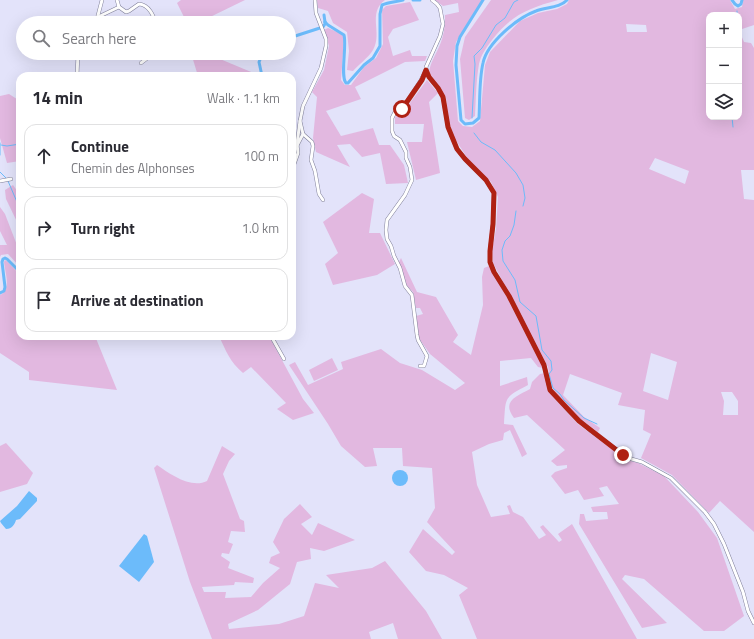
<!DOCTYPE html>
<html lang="en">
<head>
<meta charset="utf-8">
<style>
	body { margin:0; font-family:"Titillium Web",sans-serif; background:#f2f2f3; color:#2b2b33 }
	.controls { position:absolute; right:12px; top:12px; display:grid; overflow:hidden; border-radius:8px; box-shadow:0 4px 16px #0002 }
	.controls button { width:36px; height:36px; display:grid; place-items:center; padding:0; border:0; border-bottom:1px solid #e1e1e2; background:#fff; color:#2b2b33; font:20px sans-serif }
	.stop { position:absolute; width:12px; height:12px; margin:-9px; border:3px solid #af2113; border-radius:50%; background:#fff }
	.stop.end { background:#af2113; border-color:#fff; box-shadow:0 1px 4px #0008 }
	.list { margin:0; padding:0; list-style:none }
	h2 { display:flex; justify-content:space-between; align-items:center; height:52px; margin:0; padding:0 16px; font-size:17px }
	h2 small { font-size:13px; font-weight:400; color:#7c7c81 }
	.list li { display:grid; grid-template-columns:26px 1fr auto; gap:12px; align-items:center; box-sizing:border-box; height:64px; margin:0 8px 8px; padding:0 8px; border:1px solid #e1e1e2; border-radius:12px }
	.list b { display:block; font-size:15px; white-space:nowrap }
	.list p { margin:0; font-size:13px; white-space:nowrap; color:#7c7c81 }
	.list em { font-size:13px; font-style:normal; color:#7c7c81 }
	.icon { flex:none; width:22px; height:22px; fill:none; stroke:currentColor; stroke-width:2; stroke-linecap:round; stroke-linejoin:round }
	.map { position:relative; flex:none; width:754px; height:639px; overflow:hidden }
	.search { position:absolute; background:#fff; box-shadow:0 4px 16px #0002; left:16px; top:16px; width:280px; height:44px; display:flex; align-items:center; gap:10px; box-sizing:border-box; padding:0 14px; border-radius:22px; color:#7c7c81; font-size:15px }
	.panel { position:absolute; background:#fff; box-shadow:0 4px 16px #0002; left:16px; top:72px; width:280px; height:268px; border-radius:12px }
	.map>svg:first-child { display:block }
	.green { fill:#e2b8e0; fill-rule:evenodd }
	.water { fill:#6cbbfa }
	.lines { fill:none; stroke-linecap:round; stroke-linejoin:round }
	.stream { stroke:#6cbbfa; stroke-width:1 }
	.canal { stroke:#6cbbfa; stroke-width:3 }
	.minor-casing { stroke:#80809a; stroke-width:4 }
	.minor { stroke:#fff; stroke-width:3 }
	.route { stroke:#af2113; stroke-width:5 }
</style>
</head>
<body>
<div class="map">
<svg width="754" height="639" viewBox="0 0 754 639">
	<rect width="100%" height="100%" fill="#e3e3fa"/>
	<g class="green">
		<path d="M181 0H245L206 19 208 23H187L177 3Z"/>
		<path d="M317 0H385C367 13 383 33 373 50 368 58 359 64 353 71L347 70 349 51 347 32 333 23 328 11 318 8Z"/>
		<path d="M435 0H482L456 42 453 61 458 121 463 126 472 127 480 121 485 65 490 52 520 21 538 13 557 9 567 4 569 0H730L735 9 742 7 743 0H754V25L739 30 744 42 751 43 754 48V170H741L744 199 754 200V532L720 501 709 513 672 475 641 458 651 434 643 430 645 410 618 405 622 393 570 374 563 395 584 417 600 428 598 432 576 416 556 393 551 386 548 367 493 263 492 250 496 229 498 197 491 182 468 159 455 139 448 120 446 97 429 73C430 63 435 56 439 47 444 36 445 27 445 15L459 12 458 3 443 6ZM709 15H739V117H709ZM626 24 646 25 647 32H627ZM655 158 689 171 685 184 649 169ZM651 353 677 362 668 400 643 391ZM721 392H732L738 401V415H723L724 401Z"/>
		<path d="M491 0H558C529 8 511 15 492 40 486 48 481 55 479 64 476 81 476 99 475 116L469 120 465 118 460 59 465 37Z"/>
		<path d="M410 2 419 20 393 29 388 37 393 56 410 50 412 56H427L425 61 405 62 355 87 361 99 326 111 341 136 373 128 379 145H390L404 165 408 183 386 184 380 153 362 157 350 144 337 145 350 167 316 152 313 138 317 97 312 92 324 70 329 46 324 30 328 28 342 34 344 39 341 80 345 85H351L364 67 376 58 383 44 382 10 386 6Z"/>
		<path d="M191 53H222L220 59 256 74 255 76H198Z"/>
		<path d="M427 80 438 93 429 102 440 173 416 180 407 142H422L424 124H395V118L397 113 404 111Z"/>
		<path d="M9 94 20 101V161L7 163 0 138V96Z"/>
		<path d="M13 185 20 195V228L6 199 5 190Z"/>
		<path d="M362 193 374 199 369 233H380L395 264 377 275 333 285 325 264 338 253 323 222Z"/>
		<path d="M0 207 5 214 20 253V267L8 254 1 255 0 257V245H7L0 231Z"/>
		<path d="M401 258 417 292 436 297 458 335 453 342 471 355 483 305 482 277 484 268 489 266 511 304 543 368 538 367 531 358 500 361V386L527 377 528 385C503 398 506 397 504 424L513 425 527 454 522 457 510 430 504 433 503 440 489 444 472 452 477 485 491 517 510 514 507 506 510 505 513 512 523 517 539 539 546 535 540 527 543 525 559 542 562 540 558 534 572 524 637 639H477L459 595 468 588 444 575 426 571 409 552 423 529 452 555 455 552 427 522 435 508 432 468 403 466 402 448H373L377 466 365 467 341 446 328 424 289 365 295 362 308 385 343 369 341 362 381 349 400 363 422 370 455 390 465 383 430 354 418 337 416 316 423 314 420 308H416L413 292 406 285 399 262Z"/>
		<path d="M5 260 8 262 20 275V336H95L117 390 29 380V372L0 353V295C12 290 5 273 4 262Z"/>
		<path d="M219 336H269L303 399 314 413 293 420 277 409 286 403 251 367 243 373C230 362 226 351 219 336Z"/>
		<path d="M332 358 338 370 314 381 309 370Z"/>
		<path d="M545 373 549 392 578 424 627 460 638 463 664 476 698 512 717 538 744 616 724 631H704L644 579 625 575 622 579 667 623 642 628 579 524 580 514H584L586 521 608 519 607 512H593L591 507 619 504 607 486 599 488 604 496 584 500 578 490 565 494 551 476 555 472 567 468V465L557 466 551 461 565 450 527 415 514 418C501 401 517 396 530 389L532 382 540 374Z"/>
		<path d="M6 443 33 473 27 484 0 492V446Z"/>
		<path d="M222 446 235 454 229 461 223 474 240 519 244 521 245 532 231 531 228 542 233 544 229 554 222 553 221 556 230 562 228 568 254 578 253 583 235 582 234 585 202 587 204 592H226L225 598 251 597 263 583 280 568 269 563 271 557 280 553 273 542 284 519 300 504 312 517 301 524 312 535 318 523 355 540 324 551 310 548 311 559 297 562 290 584 258 610 228 624 229 629 279 624 304 616 315 583 339 588 326 575 372 568 385 561 426 611 442 639H398L393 623 369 632 371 639H212L190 582 154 468 157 465C170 474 191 489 207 481Z"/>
	</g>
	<g class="water">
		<circle cx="400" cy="478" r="8"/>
		<path d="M29 491 37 498V501L20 519 16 520C15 524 12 529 6 529L1 523 0 521 17 506Z"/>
		<path d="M144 534 147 536 154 562 139 582 119 566Z"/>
	</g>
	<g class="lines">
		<g class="stream">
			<path d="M737 15V11"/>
			<path d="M732 117 733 127"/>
			<path d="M472 118 475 64 474 56 482 48 496 25 505 18 514 2 518 0"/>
			<path d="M474 133 481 142 495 150 516 173 523 185 525 198 523 206"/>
			<path d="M0 143V155"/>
			<path d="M1 145 7 146 20 144"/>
			<path d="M0 172 6 178"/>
			<path d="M8 181 20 209"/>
			<path d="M516 211 514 225 510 236 505 241 502 250 503 261 515 280 520 302 536 316 542 350 551 361 552 370 549 374 553 388 560 394 564 400 584 418 597 424"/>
		</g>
		<g class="canal">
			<path d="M413 0H420"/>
			<path d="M483 0 460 37 457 46 456 65 461 120 465 124 473 123 479 118C480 101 479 80 483 63 487 43 517 18 536 11 546 7 560 8 567 0"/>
			<path d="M732 0 735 4 738 6 741 4 742 0"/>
			<path d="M324 15 325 22"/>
			<path d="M325 22 328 25 344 35C347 46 340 76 346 83H348L364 65 373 58 380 46V14L382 5C389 2 396 2 403 0"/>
			<path d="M289 38 323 27 325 24V22"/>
			<path d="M262 76 259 62 263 53"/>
			<path d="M0 293 4 291 5 287 2 262 3 259 5 258 7 259 20 272"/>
		</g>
		<defs>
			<g id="minor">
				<path d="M117 0 119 7 126 12 129 11 139 4C149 5 153 15 156 23"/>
				<path d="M432 0 437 4 440 8 443 24 440 36 426 67 427 74 438 88 443 97 448 127 457 149 465 159 486 180 494 193 493 224 490 251V262L494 272 509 296 544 365 550 390 569 411 591 431 628 458 642 462 671 478 705 512 714 524 724 544 743 592 748 611 754 623"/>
				<path d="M98 17 119 7"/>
				<path d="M96 23 102 0"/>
				<path d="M141 63 154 53"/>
				<path d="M77 76 78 53"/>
				<path d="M303 134 312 142 313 146 311 160 315 171 319 194 323 200"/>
				<path d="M292 155 303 134 300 121 303 106 321 68 326 46V39L316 13 315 0"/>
				<path d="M292 170 298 153 297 144 300 121"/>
				<path d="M0 181 11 179"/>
				<path d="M271 336 284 359"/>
				<path d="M420 366H424L427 356 418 340 417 335 412 295 405 286 400 268 394 256 391 246 387 239 386 230 387 220 405 195 412 180 410 167 406 158V152L400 140 394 136 392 131V118L395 112 402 109 421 80 426 70"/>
			</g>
		</defs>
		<use href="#minor" class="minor-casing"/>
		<use href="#minor" class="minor"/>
	</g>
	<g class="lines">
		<path class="route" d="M402 109 422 80 426 70 429 77 438 88 443 97 448 127 457 149 465 159 486 180 494 193 493 224 490 251V262L494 272 509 296 544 365 550 390 579 421 623 455"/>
	</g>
</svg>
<div class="controls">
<button>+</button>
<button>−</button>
<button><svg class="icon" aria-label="layers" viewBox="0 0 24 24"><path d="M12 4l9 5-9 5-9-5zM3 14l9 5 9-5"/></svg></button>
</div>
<div class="stop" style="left:402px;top:109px"></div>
<div class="stop end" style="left:623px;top:455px"></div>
<div class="search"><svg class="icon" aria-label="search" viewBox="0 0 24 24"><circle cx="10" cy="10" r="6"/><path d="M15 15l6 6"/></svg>Search here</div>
<section class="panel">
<h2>14 min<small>Walk · 1.1 km</small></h2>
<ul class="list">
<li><svg class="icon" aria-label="ahead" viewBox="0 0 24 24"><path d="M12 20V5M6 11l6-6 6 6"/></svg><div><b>Continue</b><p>Chemin des Alphonses</p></div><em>100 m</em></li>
<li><svg class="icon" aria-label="right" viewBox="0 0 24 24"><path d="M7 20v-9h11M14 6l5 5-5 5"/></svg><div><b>Turn right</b></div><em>1.0 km</em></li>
<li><svg class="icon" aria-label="arrive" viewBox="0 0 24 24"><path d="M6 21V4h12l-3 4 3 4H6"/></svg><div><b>Arrive at destination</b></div></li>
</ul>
</section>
</div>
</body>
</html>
